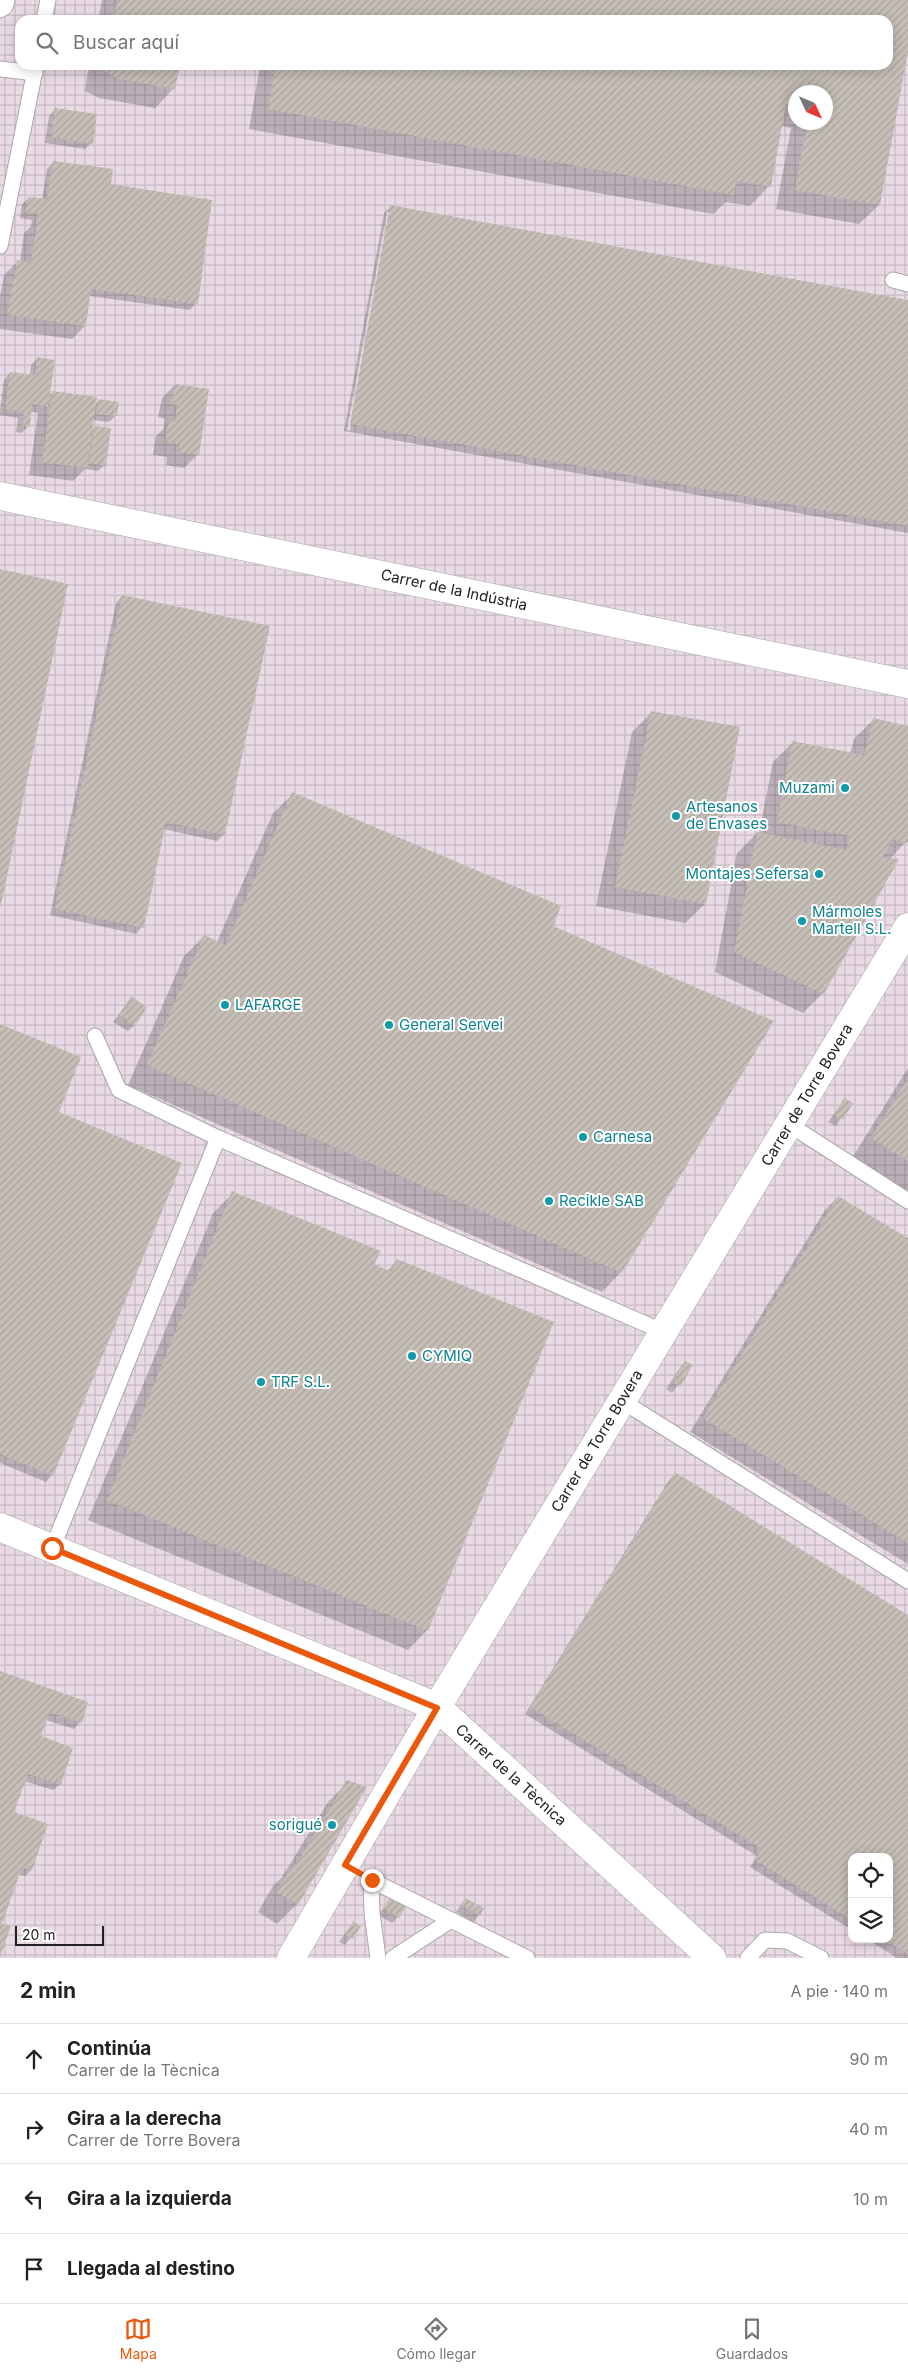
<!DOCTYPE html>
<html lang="es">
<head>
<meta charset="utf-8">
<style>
	body { margin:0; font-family:Inter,sans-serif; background:#f2f2f2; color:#222 }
	.controls { position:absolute; right:15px; bottom:15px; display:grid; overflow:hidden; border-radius:10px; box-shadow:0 2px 12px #0003 }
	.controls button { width:45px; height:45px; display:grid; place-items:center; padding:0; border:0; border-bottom:1px solid #e0e0e0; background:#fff; color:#222; font:25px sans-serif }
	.compass { position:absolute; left:788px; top:85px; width:45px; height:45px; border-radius:50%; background:#fff; box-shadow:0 2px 12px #0003; rotate:134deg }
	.scale { position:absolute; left:15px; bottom:12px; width:89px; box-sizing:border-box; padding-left:5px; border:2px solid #212121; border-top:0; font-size:14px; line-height:18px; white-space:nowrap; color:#212121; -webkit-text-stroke:4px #fff; paint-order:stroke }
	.stop { position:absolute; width:15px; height:15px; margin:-11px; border:4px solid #ea580c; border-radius:50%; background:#fff }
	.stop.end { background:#ea580c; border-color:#fff; box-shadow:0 1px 5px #0008 }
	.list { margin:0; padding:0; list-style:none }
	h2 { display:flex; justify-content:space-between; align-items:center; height:65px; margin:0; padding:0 20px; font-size:21px }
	h2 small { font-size:16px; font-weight:400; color:#767676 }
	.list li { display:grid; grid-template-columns:32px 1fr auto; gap:15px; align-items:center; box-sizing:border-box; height:70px; padding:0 20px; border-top:1px solid #e0e0e0 }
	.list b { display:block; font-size:19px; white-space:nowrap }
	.list p { margin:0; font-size:16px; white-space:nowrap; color:#767676 }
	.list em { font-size:16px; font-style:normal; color:#767676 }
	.icon { flex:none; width:28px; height:28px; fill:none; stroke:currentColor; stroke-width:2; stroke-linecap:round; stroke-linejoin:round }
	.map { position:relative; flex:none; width:908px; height:1958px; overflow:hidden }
	.search { position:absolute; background:#fff; box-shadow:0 2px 12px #0003; left:15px; right:15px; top:15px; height:55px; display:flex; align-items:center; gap:12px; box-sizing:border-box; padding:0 18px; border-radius:15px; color:#767676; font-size:19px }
	.sheet { height:345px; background:#fff }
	nav { display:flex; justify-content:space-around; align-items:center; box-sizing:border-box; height:70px; border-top:1px solid #e0e0e0; background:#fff; font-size:14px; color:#767676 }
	nav a { display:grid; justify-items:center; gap:2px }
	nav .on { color:#ea580c }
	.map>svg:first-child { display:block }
	.industrial { fill:url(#industrial-grid); fill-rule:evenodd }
	.shadow { fill:#0003; fill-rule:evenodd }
	.building { fill:url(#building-hatch) }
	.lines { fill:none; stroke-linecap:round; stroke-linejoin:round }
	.service-casing { stroke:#a8a8a8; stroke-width:17 }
	.minor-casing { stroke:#a8a8a8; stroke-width:29 }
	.service { stroke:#fff; stroke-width:15 }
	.minor { stroke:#fff; stroke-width:28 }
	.route { stroke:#ea580c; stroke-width:6 }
	.culture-dot { fill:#0f9aa8; stroke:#fff; stroke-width:2 }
	.labels { text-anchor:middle; stroke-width:4; stroke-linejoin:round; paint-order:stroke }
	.street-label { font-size:15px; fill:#212121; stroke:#fff }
	.culture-label { font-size:15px; fill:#0d838f; stroke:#fff; text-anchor:start }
</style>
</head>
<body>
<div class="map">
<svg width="908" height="1958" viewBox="0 0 908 1958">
	<defs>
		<pattern id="industrial-grid" width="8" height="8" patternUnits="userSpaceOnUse" patternTransform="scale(1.25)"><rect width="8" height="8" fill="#eadae5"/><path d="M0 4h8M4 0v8" fill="none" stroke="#c8bbc4"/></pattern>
		<pattern id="building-hatch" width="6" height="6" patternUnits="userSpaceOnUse" patternTransform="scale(1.25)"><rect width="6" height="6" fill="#c6bfb7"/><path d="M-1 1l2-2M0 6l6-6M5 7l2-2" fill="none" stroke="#aaa49d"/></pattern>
	</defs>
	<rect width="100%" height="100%" fill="#f1efe8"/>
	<path class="industrial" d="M0 0H908V1958H0ZM20 20H888V65H20ZM796 92H826V122H796ZM852 1857H889V1939H852Z"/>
	<g class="shadow">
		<path d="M102 0H908V45L879 205 859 224 776 209 791 128 781 126 769 186 750 206 726 202 713 214 249 129 260 66 253 65H888V20H98ZM796 92H826V122H796Z"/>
		<path d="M89 65H178L174 88 155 108 99 98 85 91Z"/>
		<path d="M55 109 91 143 85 149 45 143 49 116Z"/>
		<path d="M53 163 109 185 196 303 190 310 90 296 85 326 72 339 0 329V297L4 275 17 262H20L24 233 31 226 32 220 20 218 22 204 29 198 42 200 47 169Z"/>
		<path d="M390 207 908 301V533L344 431 384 213ZM387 212H390L350 431 347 430Z"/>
		<path d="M37 359 49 396 52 392 95 404 98 401 116 415 109 422 93 420 91 430 95 427 105 465 98 471 85 469 73 481 29 475 38 413 30 411 28 426 22 433 16 432 18 418 0 415V410L4 380 10 373 30 376 31 365Z"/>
		<path d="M175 385 197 455 184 468 166 465 167 457 153 455 156 436 163 429 165 419 158 417 162 398Z"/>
		<path d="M122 596 224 834 217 841 163 829 142 927 136 934 50 915 116 603Z"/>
		<path d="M652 712 705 904 685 923 596 906 632 732Z"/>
		<path d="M873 720 908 727V839L890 859 897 860 822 994 803 1013 715 972 737 853 757 833H759L773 762 793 742 850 754 854 739Z"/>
		<path d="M293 794 552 927 621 1272 602 1292 128 1085 184 956 204 936 217 942 273 813Z"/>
		<path d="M131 998 135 1025 128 1031 113 1022Z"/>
		<path d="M0 1025 57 1112 52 1475 46 1482 0 1463Z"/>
		<path d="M908 1068V1192L852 1158Z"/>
		<path d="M844 1100 851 1103 836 1126 828 1122Z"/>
		<path d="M233 1193 387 1271 398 1260 427 1630 408 1650 88 1520 213 1213Z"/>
		<path d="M838 1197 908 1240V1564L690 1432 825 1210Z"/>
		<path d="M685 1362 691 1366 672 1393 666 1389 679 1369Z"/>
		<path d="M675 1473 908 1617V1958H897L867 1939H889V1857H852V1930L750 1867 757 1856 525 1714 669 1480Z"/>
		<path d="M0 1672 80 1722 74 1729 46 1720 39 1737 60 1784 53 1790 24 1781 13 1812 31 1870 25 1876 18 1874 1 1924 0 1955Z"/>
		<path d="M348 1782 297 1904 277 1924 258 1912 273 1886 282 1877 328 1802Z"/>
		<path d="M390 1899 398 1917 392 1923 378 1915Z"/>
		<path d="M465 1899 479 1915 473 1922 456 1912Z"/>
		<path d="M353 1922 360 1926 345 1945 339 1942Z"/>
	</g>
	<g class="building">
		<path d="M117 0H908V52L880 205 795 190 807 122H826V92H796V106L786 104 771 187 736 181 734 195 268 109 276 65H888V20H113Z"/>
		<path d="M105 65H180L175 89 119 79 104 71Z"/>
		<path d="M55 108 97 114 93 144 51 137Z"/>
		<path d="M53 161 113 169 111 184 212 200 198 304 91 289 86 326 7 315 17 260 31 262 38 214 25 212 28 197 47 199Z"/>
		<path d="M390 205 908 300V526L350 424Z"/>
		<path d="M37 357 55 360 48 407 32 404 30 427 22 426 24 412 5 409 10 372 35 375Z"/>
		<path d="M175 384 209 389 199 455 179 452 180 444 165 442 169 421 175 422 177 405 171 404Z"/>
		<path d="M52 391 97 397 87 468 42 462Z"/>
		<path d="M98 399 119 402 117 416 96 414Z"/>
		<path d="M94 426 111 428 106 466 89 463Z"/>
		<path d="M0 569 68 584 1 905H0Z"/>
		<path d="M122 595 270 626 225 835 166 822 144 928 55 909Z"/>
		<path d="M651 711 740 727 706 904 615 887Z"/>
		<path d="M873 718 908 726V841L907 843 893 839 883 857 899 859 824 994 734 952 757 832 847 850 850 836 777 822 792 741 864 755Z"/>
		<path d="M292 792 561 906 553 926 774 1021 622 1273 147 1065 204 935 226 945Z"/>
		<path d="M131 996 147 1007 135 1026 119 1015Z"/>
		<path d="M0 1024 81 1057 59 1112 182 1163 53 1476 0 1454Z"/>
		<path d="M908 1078V1161L871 1138Z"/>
		<path d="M844 1098 853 1103 843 1120 834 1115Z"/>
		<path d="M232 1191 381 1251 374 1264 392 1272 397 1259 554 1322 428 1631 107 1500Z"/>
		<path d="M838 1196 908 1238V1543L703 1418Z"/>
		<path d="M685 1361 693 1365 680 1387 672 1382Z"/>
		<path d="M675 1472 908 1615V1954L884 1939H889V1857H852V1920L755 1860 762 1849 530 1707Z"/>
		<path d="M0 1671 88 1702 82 1723 50 1712 41 1736 73 1748 61 1785 28 1774 14 1812 48 1824 32 1871 22 1867 2 1924 11 1926 0 1958Z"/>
		<path d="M347 1780 367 1787 298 1905 276 1892 293 1865 297 1863Z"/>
		<path d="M390 1897 406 1906 399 1918 383 1908Z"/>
		<path d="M465 1898 484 1908 480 1916 461 1905Z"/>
		<path d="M353 1921 361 1926 353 1939 345 1935Z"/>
	</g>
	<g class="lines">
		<defs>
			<g id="service">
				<path d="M0 10 5 7 7 0"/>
				<path d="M44 20 48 0"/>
				<path d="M0 69 35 73"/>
				<path d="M0 246 36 65"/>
				<path d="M893 280 908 284"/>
				<path d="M95 1036 119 1090 218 1138 664 1332"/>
				<path d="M790 1125 908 1201"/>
				<path d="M622 1401 908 1581"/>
				<path d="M52 1549 218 1138"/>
				<path d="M378 1958 372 1913 371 1880 527 1958"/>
				<path d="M393 1958 451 1920"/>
				<path d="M748 1958 765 1940 787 1941 821 1958"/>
			</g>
			<g id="minor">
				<path d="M0 496 908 684"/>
				<path d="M0 1527 437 1707 712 1958"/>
				<path d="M291 1958 437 1707 908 927"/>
			</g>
		</defs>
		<use href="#service" class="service-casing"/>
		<use href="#minor" class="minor-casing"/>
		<use href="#service" class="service"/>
		<use href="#minor" class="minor"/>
	</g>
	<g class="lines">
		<path class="route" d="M52 1548 437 1708 345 1865 372 1880"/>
	</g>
	<g class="culture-dot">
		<circle cx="845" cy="788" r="5"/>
		<circle cx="676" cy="816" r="5"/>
		<circle cx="819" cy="874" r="5"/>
		<circle cx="802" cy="921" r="5"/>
		<circle cx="225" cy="1005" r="5"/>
		<circle cx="389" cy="1025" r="5"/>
		<circle cx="583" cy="1137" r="5"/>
		<circle cx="549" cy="1201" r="5"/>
		<circle cx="412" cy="1356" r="5"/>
		<circle cx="261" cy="1382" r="5"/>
		<circle cx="332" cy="1825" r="5"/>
	</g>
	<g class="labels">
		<g class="street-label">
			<text transform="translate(454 590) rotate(12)" y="5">Carrer de la Indústria</text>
			<text transform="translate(807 1095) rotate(-59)" y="5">Carrer de Torre Bovera</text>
			<text transform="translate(597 1441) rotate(-59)" y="5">Carrer de Torre Bovera</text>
			<text transform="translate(511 1775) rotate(42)" y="5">Carrer de la Tècnica</text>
		</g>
		<g class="culture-label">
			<text x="835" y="793" text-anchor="end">Muzami</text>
			<text x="686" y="812">Artesanos<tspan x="686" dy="17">de Envases</tspan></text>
			<text x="809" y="879" text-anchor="end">Montajes Sefersa</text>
			<text x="812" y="917">Mármoles<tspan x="812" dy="17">Martell S.L.</tspan></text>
			<text x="235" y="1010">LAFARGE</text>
			<text x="399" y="1030">General Servei</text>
			<text x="593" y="1142">Carnesa</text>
			<text x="559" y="1206">Recikle SAB</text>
			<text x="422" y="1361">CYMIQ</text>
			<text x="271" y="1387">TRF S.L.</text>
			<text x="322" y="1830" text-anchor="end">sorigué</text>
		</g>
	</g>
</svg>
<div class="controls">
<button><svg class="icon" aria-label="locate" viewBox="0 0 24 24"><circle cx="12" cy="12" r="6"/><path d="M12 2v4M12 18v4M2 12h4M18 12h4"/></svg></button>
<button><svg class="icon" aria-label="layers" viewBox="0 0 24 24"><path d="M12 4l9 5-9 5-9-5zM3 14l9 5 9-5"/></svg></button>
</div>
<svg class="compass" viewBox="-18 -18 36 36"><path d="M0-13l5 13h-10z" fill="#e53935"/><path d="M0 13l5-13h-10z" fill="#767676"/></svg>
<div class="scale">20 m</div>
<div class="stop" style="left:52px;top:1548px"></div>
<div class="stop end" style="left:372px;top:1880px"></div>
<div class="search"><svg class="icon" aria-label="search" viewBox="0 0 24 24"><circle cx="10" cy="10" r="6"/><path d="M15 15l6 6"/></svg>Buscar aquí</div>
</div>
<section class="sheet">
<h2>2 min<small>A pie · 140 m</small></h2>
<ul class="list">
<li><svg class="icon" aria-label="ahead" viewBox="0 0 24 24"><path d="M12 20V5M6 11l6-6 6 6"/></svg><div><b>Continúa</b><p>Carrer de la Tècnica</p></div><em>90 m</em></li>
<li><svg class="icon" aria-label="right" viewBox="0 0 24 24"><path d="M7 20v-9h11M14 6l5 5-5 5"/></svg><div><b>Gira a la derecha</b><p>Carrer de Torre Bovera</p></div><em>40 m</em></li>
<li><svg class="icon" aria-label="left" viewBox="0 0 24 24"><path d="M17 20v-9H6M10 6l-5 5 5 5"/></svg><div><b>Gira a la izquierda</b></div><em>10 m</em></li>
<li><svg class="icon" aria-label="arrive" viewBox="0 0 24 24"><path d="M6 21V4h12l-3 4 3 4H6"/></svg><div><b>Llegada al destino</b></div></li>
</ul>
</section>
<nav>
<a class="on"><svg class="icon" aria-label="map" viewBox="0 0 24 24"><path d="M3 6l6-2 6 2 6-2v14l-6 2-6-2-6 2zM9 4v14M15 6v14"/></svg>Mapa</a>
<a><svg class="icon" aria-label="directions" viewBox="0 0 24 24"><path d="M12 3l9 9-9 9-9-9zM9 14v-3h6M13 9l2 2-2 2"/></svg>Cómo llegar</a>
<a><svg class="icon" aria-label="saved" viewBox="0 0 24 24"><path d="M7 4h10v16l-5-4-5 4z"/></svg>Guardados</a>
</nav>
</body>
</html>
